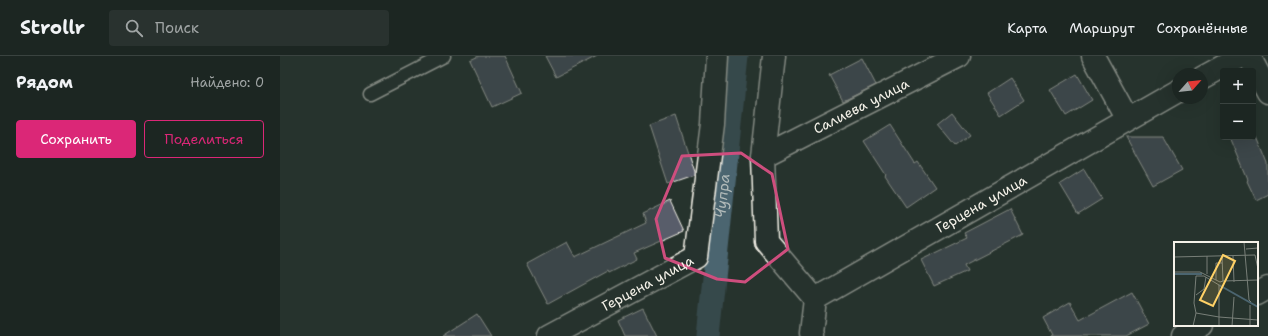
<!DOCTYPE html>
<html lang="ru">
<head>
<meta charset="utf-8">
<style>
	body { margin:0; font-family:"Shantell Sans",sans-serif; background:#29322f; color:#f1f3f6 }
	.controls { position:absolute; right:12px; top:12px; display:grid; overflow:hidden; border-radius:4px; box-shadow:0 4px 16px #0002 }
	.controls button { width:36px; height:36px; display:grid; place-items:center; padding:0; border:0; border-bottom:1px solid #3a4340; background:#1c2622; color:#f1f3f6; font:20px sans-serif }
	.compass { position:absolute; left:892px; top:12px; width:36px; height:36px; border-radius:50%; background:#1c2622; box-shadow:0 4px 16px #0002; rotate:63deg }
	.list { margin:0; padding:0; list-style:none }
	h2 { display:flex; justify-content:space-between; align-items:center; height:52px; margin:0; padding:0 16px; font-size:17px }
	h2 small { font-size:13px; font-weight:400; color:#a0a5a5 }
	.actions { display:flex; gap:8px; padding:12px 16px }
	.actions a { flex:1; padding:9px 0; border:1px solid #db2777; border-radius:4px; text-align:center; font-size:14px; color:#db2777 }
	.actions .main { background:#db2777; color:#fff }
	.icon { flex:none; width:22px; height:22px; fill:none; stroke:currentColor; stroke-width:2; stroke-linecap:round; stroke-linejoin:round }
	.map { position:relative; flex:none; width:988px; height:280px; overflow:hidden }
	header { display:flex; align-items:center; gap:24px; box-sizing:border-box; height:56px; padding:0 20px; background:#1c2622; border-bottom:1px solid #3a4340 }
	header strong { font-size:19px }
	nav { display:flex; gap:22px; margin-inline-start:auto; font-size:14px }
	.search { width:280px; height:36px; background:#29322f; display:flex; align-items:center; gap:10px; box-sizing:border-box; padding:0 14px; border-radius:4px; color:#a0a5a5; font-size:15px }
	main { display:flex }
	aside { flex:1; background:#1c2622 }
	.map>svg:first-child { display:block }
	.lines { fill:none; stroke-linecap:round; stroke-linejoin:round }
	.canal { stroke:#4b6570; stroke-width:23 }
	.building { fill:#595d6a; stroke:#f4f1e8 }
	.service-casing { stroke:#f4f1e8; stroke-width:15 }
	.minor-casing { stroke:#f4f1e8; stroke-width:25 }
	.service { stroke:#26332d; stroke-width:12 }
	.minor { stroke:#26332d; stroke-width:22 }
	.marked { fill:none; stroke:#ce4e7e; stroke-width:3; stroke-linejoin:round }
	.labels { text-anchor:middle; stroke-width:3.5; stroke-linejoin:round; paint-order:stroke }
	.street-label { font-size:14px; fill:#f4f1e8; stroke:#26332d }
	.water-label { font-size:15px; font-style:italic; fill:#b0b9b8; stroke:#26332d }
	.inset-river { fill:none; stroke:#4b6570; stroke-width:2 }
	.inset-road { fill:none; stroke:#787f78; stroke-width:1 }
	.view { fill:#ffd166; fill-opacity:0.15; stroke:#ffd166; stroke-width:2 }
	.inset-edge { fill:none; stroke:#f4f1e8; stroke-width:2 }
</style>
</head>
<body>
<header>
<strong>Strollr</strong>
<div class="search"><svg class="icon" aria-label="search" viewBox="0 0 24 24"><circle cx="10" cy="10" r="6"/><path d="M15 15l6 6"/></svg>Поиск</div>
<nav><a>Карта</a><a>Маршрут</a><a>Сохранённые</a></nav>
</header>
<main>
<aside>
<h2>Рядом<small>Найдено: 0</small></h2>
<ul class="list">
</ul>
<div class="actions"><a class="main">Сохранить</a><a>Поделиться</a></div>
</aside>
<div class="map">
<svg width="988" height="280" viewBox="0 0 988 280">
	<rect width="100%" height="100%" fill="#26332d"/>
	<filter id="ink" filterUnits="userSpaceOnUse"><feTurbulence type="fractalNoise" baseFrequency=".025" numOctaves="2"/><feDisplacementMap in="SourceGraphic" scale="8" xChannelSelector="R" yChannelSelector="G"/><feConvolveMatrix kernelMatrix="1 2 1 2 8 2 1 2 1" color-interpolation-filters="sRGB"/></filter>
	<g filter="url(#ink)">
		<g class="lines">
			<path class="canal" id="s1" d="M428 280 457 0"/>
		</g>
		<g class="building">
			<path d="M199 0H225L242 37 212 51 190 4Z"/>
			<path d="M265 0H317L276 21Z"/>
			<path d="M582 2 596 29 563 45 549 19Z"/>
			<path d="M797 18 812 44 786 60 770 34Z"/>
			<path d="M730 22 744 44 721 59 707 37Z"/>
			<path d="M672 56 690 79 675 90 657 68Z"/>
			<path d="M396 60 414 115V119L388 128 369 70Z"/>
			<path d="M610 69 635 108 638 106 655 131 626 151 605 120 606 119 584 85Z"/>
			<path d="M846 81H883L902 114 873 130Z"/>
			<path d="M950 81H977L988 108V138L976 144 967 125 968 124Z"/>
			<path d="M804 113 822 143 798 158 780 128Z"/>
			<path d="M390 145 404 175 354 197 357 203 329 217 328 215 268 248 247 208 287 186 295 201 366 167 363 158Z"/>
			<path d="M730 153 743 179 684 209 687 215 654 230 641 204 687 182 684 177Z"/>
			<path d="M852 236 869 268 846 280H770L772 279 763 262 790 246 800 264Z"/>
			<path d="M363 252 377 280H345L338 264Z"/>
			<path d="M197 258 211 280H163Z"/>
		</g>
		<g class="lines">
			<defs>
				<path id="service" d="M90 38 164 0"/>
				<g id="minor">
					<path d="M494 0 483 100 486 185 535 243"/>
					<path d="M813 0 847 62"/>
					<path d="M969 0 988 36"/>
					<path d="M922 22 962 0"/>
					<path id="s2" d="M483 100 679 0"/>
					<path d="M977 238 988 232"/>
					<path id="s3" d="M269 280 416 201 433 68 437 0"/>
					<path id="s4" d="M532 280 531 277 535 243 898 35"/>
					<path d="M903 280 922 269"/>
				</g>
			</defs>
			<use href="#service" class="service-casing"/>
			<use href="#minor" class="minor-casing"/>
			<use href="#service" class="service"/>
			<use href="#minor" class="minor"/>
		</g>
	</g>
	<path d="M0 0H988V280H0ZM461 97 492 118 508 193 465 226 437 223 385 202 376 163 402 100Z" fill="#26332d" fill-opacity=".55" fill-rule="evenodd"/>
	<path class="marked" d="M461 97 492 118 508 193 465 226 437 223 385 202 376 163 402 100Z"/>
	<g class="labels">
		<g class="street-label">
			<text dy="5" stroke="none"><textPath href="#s2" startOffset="110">Салиева улица</textPath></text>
			<text dy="5" stroke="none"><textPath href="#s4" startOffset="229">Герцена улица</textPath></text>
			<text dy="5" stroke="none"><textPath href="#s3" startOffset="112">Герцена улица</textPath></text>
		</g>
		<g class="water-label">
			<text dy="5" stroke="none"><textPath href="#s1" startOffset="141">Чупра</textPath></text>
		</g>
	</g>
	<g transform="translate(894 186)">
		<rect width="84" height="84" fill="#26332d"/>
		<path class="inset-river" d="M0 32H28M45 43 84 65"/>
		<path class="inset-road" d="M70 0 75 58 77 60M72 7 84 6M48 14 49 39 84 38M59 14 60 40M0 15 81 13 84 27M0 30H26L46 40 49 39M33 32V14M42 38V21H48M22 53 30 47 32 35M76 63V84M19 84 22 71M45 84V43L30 34H22L20 61 22 71 45 75 84 78M58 84 60 55"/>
		<path class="view" d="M49 13 61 19 39 64 26 58Z"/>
		<rect width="84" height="84" class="inset-edge"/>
	</g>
</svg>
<div class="controls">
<button>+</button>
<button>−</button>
</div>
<svg class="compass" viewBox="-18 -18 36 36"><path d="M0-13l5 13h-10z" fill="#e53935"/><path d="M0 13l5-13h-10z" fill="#a0a5a5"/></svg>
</div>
</main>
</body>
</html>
